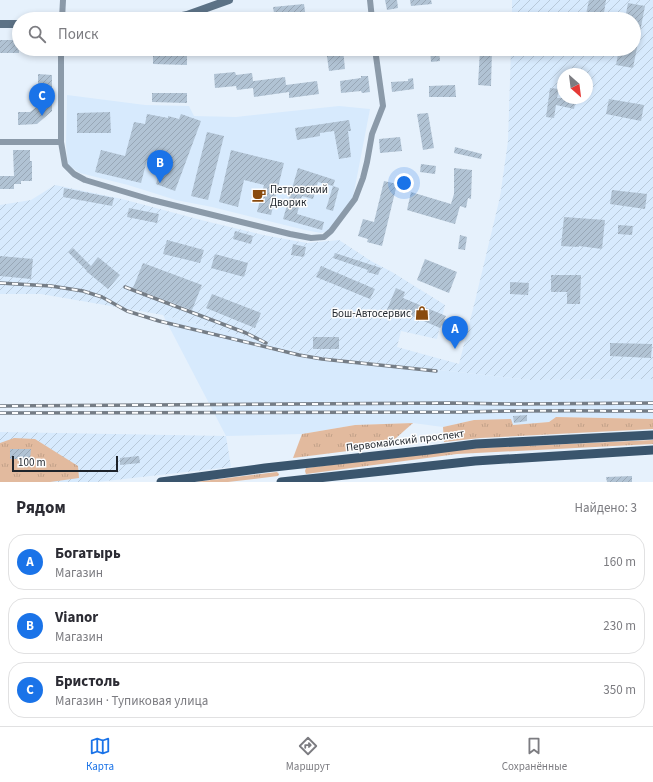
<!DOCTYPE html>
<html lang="ru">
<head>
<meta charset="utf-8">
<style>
	body { margin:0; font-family:"Source Sans 3",sans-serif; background:#f2f2f3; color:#2b2b33 }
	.compass { position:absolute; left:557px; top:68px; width:36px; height:36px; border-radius:50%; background:#fff; box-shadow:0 2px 6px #0003; rotate:152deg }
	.scale { position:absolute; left:12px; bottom:10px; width:106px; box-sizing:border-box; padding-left:4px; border:2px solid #1e242b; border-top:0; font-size:11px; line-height:14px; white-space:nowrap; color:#1e242b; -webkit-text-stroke:3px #fdfdfd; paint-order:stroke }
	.you { position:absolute; left:404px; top:183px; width:14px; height:14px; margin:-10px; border:3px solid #fff; border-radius:50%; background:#1a73e8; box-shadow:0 0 0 6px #1a73e833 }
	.badge { display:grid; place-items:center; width:26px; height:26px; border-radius:50%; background:#1a73e8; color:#fff; font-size:13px; font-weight:700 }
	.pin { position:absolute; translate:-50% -33px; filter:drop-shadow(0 1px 2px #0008) }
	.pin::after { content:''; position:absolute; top:21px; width:14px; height:12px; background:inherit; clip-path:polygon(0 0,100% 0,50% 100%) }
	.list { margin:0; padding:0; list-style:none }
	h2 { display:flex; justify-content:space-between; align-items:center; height:52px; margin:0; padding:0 16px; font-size:17px }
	h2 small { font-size:13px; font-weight:400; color:#7c7c81 }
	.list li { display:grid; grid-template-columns:26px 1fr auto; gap:12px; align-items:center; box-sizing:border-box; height:56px; margin:0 8px 8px; padding:0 8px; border:1px solid #e1e1e2; border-radius:16px }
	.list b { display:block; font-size:15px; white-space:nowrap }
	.list p { margin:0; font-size:13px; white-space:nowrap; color:#7c7c81 }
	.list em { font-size:13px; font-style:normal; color:#7c7c81 }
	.icon { flex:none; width:22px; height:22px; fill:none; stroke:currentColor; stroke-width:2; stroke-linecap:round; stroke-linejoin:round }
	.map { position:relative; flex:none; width:653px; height:482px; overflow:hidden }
	.search { position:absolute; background:#fff; box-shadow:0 2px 6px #0003; left:12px; right:12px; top:12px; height:44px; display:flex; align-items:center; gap:10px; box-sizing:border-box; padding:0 14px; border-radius:22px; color:#7c7c81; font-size:15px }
	.sheet { height:244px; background:#fff }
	nav { display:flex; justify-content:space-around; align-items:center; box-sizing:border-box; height:56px; border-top:1px solid #e1e1e2; background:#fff; font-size:11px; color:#7c7c81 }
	nav a { display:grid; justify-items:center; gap:2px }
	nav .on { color:#1a73e8 }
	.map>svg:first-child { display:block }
	.built { fill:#d7eafd }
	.industrial { fill:url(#industrial-furrows); fill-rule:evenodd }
	.grass { fill:url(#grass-tufts) }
	.building { fill:url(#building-hatch) }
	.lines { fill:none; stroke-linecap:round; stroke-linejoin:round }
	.minor { stroke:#8b9aa9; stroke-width:6 }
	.secondary { stroke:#5c7286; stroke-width:8 }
	.primary { stroke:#3a556d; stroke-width:9 }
	.rail-casing { stroke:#757d86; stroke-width:3.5 }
	.rail { stroke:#fdfdfd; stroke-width:2; stroke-dasharray:6; stroke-linecap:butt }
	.labels { text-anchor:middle; stroke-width:3; stroke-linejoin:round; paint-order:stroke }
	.poi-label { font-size:11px; fill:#1e242b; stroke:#fdfdfd; text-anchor:start }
	.street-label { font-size:11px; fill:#1e242b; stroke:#fdfdfd }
</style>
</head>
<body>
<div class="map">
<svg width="653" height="482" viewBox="0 0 653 482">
	<defs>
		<pattern id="industrial-furrows" width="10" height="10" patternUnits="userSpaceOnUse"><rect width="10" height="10" fill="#d7eafd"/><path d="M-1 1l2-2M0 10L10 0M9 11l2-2" fill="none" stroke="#b8c9d9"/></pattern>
		<pattern id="grass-tufts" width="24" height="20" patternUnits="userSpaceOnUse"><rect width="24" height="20" fill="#e2ba9e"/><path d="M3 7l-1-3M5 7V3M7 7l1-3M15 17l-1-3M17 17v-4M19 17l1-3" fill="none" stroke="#c1a088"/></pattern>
		<pattern id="building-hatch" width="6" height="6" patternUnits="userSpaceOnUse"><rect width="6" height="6" fill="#b1c3d4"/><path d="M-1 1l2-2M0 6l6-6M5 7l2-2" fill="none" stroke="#98a7b6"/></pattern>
	</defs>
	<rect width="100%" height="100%" fill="#e6f1fc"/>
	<g class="built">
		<path d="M67 95 145 105 189 106 194 116 236 117 339 106 370 109 355 187 352 200 328 231 321 233 305 230 212 207 176 200 128 185 80 173 68 165 66 146Z"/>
		<path d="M163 315 321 357 531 380 653 379V419L556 417 549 422 513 425 474 420 443 427 413 423 355 425 302 434 226 436Z"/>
	</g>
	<g class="industrial">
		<path d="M512 0H653V379L531 380 321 357 163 315 41 294H0V205L31 200 55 185 122 199 201 220 263 235 307 243 339 240 371 261 392 272 445 305 437 339 401 331 397 347 459 364 475 301 500 197 508 141 511 49H634V19H512ZM563 74H587V98H563Z"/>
		<path d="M0 432 226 436 231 467 97 482H0Z"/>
	</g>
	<g class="grass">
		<path d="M556 417 653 419V429L480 438 444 442 443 427 474 420 511 419 513 425 549 422Z"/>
		<path d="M413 423 387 446 293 458 302 434 355 425Z"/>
		<path d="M14 438 35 439 78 466 79 478 50 482H0V443Z"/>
		<path d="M653 440V444L457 454 306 474 305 471 306 468 458 449Z"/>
		<path d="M277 472 279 474 278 476 228 482H195Z"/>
	</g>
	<g class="building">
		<path d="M385 0H397L398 8 387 10Z"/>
		<path d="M410 0H431L432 4 411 6Z"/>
		<path d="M589 0H606L603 19H585Z"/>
		<path d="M628 3 645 6 633 68 616 65 619 49H634V19H625Z"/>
		<path d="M304 4 306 19H275L273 7Z"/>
		<rect x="0" y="40" width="19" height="13"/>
		<path d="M78 49H151V56L78 54Z"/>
		<path d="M326 49H343L345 69 329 71Z"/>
		<path d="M430 49H439L440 61 431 62Z"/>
		<path d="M480 49H492L491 86 478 85Z"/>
		<path d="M153 51 187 52V65L153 64Z"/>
		<path d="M235 72 236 75 252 73 253 81 285 77 286 85 317 81 319 94 289 98V92L254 97 253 88 237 90 236 86 215 88 214 74Z"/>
		<path d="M38 74 52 75V111L37 124 18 125V112H30L38 106Z"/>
		<path d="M361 76H368L370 92 362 93 361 91 341 93 340 81 361 78Z"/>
		<path d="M413 78 414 89 392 92 391 82 408 81V79Z"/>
		<path d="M455 85 456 97H429V86Z"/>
		<path d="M550 88 559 89 557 98H576L574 109 556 105 554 118 546 117Z"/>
		<path d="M152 93H187V103L152 102Z"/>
		<path d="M609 99 644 105 641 121 606 114Z"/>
		<path d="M110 112 111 133H77V113Z"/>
		<path d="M428 113 434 148 423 150 417 114Z"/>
		<path d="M147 114 168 118V116L179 119 181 114 201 121 175 191 156 184 162 164 147 160 141 183 95 172 101 150 125 156 134 122 145 124Z"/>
		<path d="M349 120 351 131H348L351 157 339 159 334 131 320 133V136L297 140 295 128Z"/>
		<path d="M207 132 224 136 208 200 191 196Z"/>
		<path d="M400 137 402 151 380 153 379 139Z"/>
		<path d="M455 147 482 154 481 159 454 153Z"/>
		<path d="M13 150H30V161H32V181H21V184H14V189H0V176H14Z"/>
		<path d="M231 150 284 163 271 215 257 212 264 185 244 180 238 207 219 202Z"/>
		<path d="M421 164 436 166 435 174 420 172Z"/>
		<path d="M298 168 335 180 333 186 318 182 313 199 302 196 297 214 324 222 322 230 283 219Z"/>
		<path d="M454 168 472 170 471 199 468 198 466 208 460 206 455 224 407 210 411 192 451 204 454 194Z"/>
		<path d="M384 181 397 184 382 246 367 242 368 239 358 236 363 219 374 222Z"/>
		<path d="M333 186 339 188 333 211 326 209Z"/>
		<path d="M64 188 114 198 112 206 63 197Z"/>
		<path d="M612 190 647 194 645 209 610 204Z"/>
		<path d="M129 208 159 214 157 223 127 217Z"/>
		<path d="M564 217 605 220 602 249 579 246V247L561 246Z"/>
		<path d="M618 225 633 226 632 235 618 234Z"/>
		<path d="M235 231 253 236 251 244 233 239Z"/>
		<path d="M460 235 467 237 465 250 458 249Z"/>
		<path d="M167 240 204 250 200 263 163 254Z"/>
		<path d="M293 244 306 247 304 257 291 255Z"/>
		<path d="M73 248 91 266 98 257 120 275 108 289 86 271H87L68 252Z"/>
		<path d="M335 253 381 268 378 275 367 272 368 270 333 258Z"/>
		<path d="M215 254 248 263 244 277 211 268Z"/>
		<path d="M0 256 33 259 31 279 0 276Z"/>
		<path d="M425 259 457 272 449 293 417 280Z"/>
		<path d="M143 263 202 285 192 310 133 288Z"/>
		<path d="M321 266 375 289 370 299 316 277Z"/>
		<path d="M551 275H581L580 304H567V292H551Z"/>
		<path d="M510 282 529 283 528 295 510 294Z"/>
		<path d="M396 288 405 292 403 298 446 316 444 319 447 320 444 326 442 325 440 328 398 310 396 316 386 312Z"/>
		<path d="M212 294 261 313 255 328 206 308Z"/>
		<rect x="313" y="337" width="26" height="12"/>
		<path d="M610 343 652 344 651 358 610 356Z"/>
		<path d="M527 415V421L514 423 513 416Z"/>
		<path d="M10 449H31L30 459H10Z"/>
		<path d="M139 456 140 463 120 465V458Z"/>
		<path d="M632 476V482H607L606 477Z"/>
	</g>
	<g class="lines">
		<g class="minor">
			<path d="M370 0 372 19"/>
			<path d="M62 19 63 0"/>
			<path d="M61 49V142L65 165 74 174 85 180 152 200 290 234 311 238 324 237 331 231 355 199 363 178 367 162 372 134 383 106 375 49"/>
			<path d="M0 142H61"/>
		</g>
		<g class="secondary">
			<path d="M169 19 187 15 229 0"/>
			<path d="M0 24H19"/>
		</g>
		<g class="primary">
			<path d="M161 482 265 468 429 450 476 444 653 435"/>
			<path d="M281 482 475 461 653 450"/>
		</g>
		<defs>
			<g id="rail">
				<path d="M0 283 51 286 83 291 102 297 127 311 159 321 299 355 322 359 436 371"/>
				<path d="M125 287 246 333 266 343"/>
				<path d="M0 406 451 403 515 404 653 403"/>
				<path d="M0 413 461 412C525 410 589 411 653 411"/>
			</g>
		</defs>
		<use href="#rail" class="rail-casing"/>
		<use href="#rail" class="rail"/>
	</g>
	<defs>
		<symbol id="cafe-bare" viewBox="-9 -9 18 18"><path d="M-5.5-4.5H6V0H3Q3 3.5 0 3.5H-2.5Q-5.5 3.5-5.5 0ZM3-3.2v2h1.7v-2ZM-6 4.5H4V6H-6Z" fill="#894a0d" stroke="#fdfdfd" stroke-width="2.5" paint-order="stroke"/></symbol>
		<symbol id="shop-bare" viewBox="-9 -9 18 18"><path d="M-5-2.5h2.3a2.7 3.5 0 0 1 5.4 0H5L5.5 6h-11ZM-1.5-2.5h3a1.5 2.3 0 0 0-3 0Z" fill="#894a0d" stroke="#fdfdfd" stroke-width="2.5" paint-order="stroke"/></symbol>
	</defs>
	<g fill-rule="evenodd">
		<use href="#cafe-bare" x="249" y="185" width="20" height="20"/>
		<use href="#shop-bare" x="412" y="303" width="20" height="20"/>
	</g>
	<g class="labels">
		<g class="poi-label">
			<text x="270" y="193">Петровский<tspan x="270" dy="13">Дворик</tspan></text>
			<text x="411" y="317" text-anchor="end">Бош-Автосервис</text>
		</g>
		<g class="street-label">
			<text transform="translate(405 440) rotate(-7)" y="4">Первомайский проспект</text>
		</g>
	</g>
</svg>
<svg class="compass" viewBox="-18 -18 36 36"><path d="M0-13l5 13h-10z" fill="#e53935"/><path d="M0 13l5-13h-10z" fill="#7c7c81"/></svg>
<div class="scale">100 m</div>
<div class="you"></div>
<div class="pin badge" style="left:455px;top:349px">A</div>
<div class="pin badge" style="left:160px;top:183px">B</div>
<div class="pin badge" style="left:42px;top:116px">C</div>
<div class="search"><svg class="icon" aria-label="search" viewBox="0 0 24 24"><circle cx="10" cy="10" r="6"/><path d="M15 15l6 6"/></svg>Поиск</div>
</div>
<section class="sheet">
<h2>Рядом<small>Найдено: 3</small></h2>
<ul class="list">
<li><span class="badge">A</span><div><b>Богатырь</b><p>Магазин</p></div><em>160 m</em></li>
<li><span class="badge">B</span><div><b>Vianor</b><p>Магазин</p></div><em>230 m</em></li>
<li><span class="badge">C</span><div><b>Бристоль</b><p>Магазин · Тупиковая улица</p></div><em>350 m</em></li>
</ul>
</section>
<nav>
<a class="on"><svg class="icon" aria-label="map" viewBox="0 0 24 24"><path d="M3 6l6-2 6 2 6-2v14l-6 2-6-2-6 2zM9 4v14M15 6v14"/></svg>Карта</a>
<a><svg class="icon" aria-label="directions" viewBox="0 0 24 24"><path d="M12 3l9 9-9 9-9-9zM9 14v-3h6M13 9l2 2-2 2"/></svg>Маршрут</a>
<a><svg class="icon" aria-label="saved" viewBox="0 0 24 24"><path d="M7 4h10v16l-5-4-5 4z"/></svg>Сохранённые</a>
</nav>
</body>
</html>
